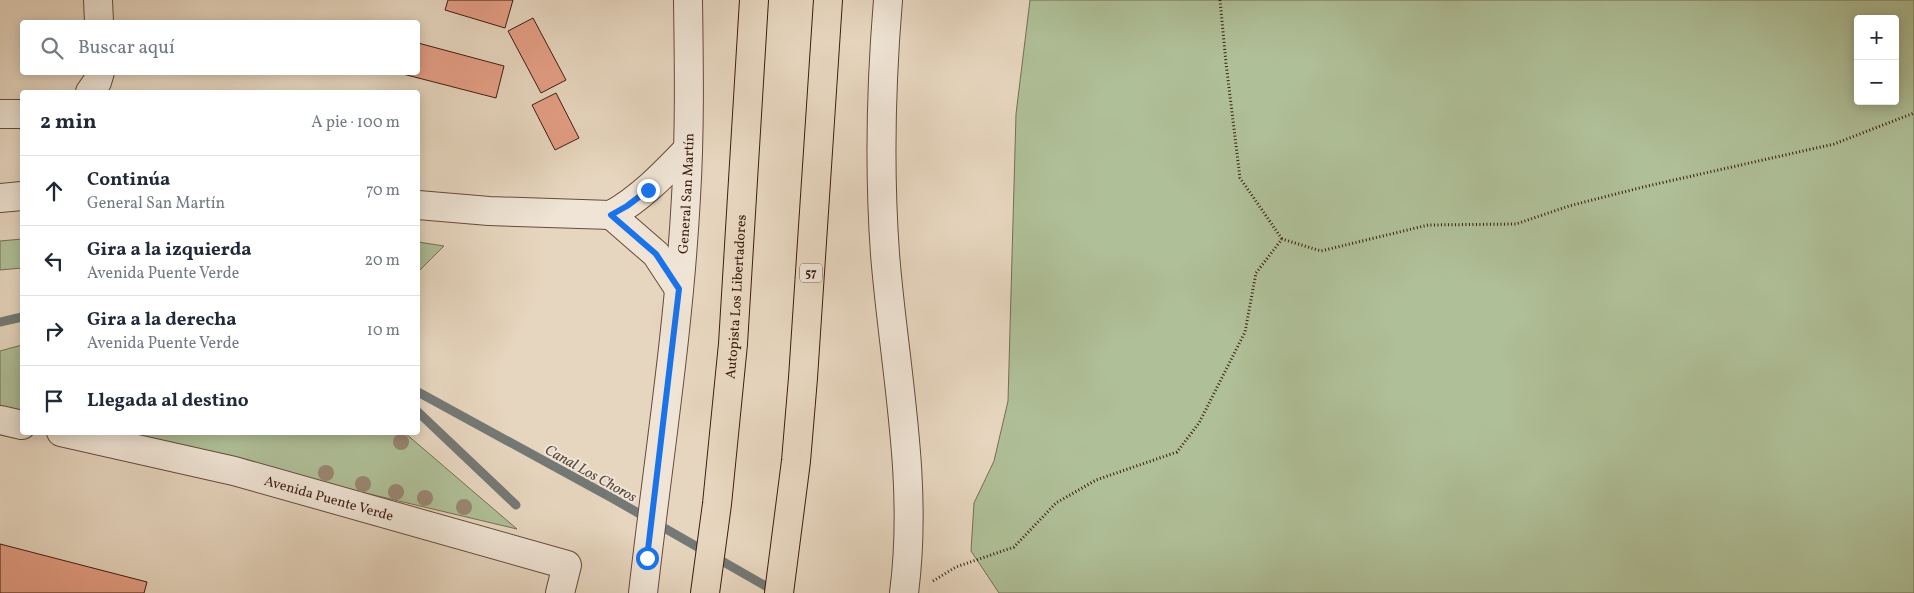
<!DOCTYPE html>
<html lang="es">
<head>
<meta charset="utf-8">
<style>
	body { margin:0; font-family:Vollkorn,serif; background:#f2f2f3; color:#1f2937 }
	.controls { position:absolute; right:15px; top:15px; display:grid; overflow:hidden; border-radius:5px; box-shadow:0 2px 12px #0003 }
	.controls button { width:45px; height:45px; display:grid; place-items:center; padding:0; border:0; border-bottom:1px solid #e0e1e3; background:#fff; color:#1f2937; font:25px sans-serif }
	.stop { position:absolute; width:15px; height:15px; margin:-11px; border:4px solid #1a73e8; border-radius:50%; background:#fff }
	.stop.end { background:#1a73e8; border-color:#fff; box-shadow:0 1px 5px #0008 }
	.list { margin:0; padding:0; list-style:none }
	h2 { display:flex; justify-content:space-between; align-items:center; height:65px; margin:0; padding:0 20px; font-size:21px }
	h2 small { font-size:16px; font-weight:400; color:#747a83 }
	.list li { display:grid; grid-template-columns:32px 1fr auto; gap:15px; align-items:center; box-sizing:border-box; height:70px; padding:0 20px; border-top:1px solid #e0e1e3 }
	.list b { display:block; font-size:19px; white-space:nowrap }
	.list p { margin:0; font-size:16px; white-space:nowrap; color:#747a83 }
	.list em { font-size:16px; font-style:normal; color:#747a83 }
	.icon { flex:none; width:28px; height:28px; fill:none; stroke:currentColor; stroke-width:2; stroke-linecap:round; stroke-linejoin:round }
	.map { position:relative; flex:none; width:1914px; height:593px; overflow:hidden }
	.search { position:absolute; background:#fff; box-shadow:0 2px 12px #0003; left:20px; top:20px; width:400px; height:55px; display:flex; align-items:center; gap:12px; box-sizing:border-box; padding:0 18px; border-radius:5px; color:#747a83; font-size:19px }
	.panel { position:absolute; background:#fff; box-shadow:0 2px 12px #0003; left:20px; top:90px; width:400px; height:345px; border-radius:5px }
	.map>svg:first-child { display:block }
	.green { fill:#afbf97; stroke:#766e54; fill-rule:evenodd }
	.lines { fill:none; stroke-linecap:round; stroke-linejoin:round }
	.stream { stroke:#747976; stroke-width:9 }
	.building { fill:#e59e85; stroke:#3c1c10 }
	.minor-casing { stroke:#674a3c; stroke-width:30 }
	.highway-casing { stroke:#3c1c10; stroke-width:30 }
	.path { stroke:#3c1c10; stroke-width:3; stroke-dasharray:1 2.5; stroke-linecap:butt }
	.minor { stroke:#efe4d5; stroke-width:28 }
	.highway { stroke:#e7d6bf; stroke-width:28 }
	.tree { fill:#998671 }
	.route { stroke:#1a73e8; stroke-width:6 }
	.labels { text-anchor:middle; stroke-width:4; stroke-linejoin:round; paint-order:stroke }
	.shield { fill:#efe4d5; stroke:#72584b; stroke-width:1 }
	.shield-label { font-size:12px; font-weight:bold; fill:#3c1c10 }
	.street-label { font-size:14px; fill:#3c1c10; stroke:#efe4d5 }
	.water-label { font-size:15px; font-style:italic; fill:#584a43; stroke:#efe4d5 }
</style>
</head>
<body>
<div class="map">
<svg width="1914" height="593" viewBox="0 0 1914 593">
	<rect width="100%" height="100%" fill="#e7d6bf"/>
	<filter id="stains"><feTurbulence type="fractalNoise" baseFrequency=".004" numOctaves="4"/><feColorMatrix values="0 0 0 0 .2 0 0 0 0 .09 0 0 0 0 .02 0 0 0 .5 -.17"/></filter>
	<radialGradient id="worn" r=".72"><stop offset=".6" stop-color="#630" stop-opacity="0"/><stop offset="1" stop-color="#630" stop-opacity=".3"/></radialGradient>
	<g class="green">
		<path d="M1030 0H1914V593H999L971 551 974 503 994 461 1008 401 1016 114ZM1858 19H1895V101H1858Z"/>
		<path d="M22 239V268L0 270V241Z"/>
		<path d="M418 242 444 246 418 272Z"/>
		<path d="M22 345V411L0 406V351Z"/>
		<path d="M112 433H405L517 529Z"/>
	</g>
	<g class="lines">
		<g class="stream">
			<path d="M0 322 22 317"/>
			<path d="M418 392 612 498 776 592"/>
			<path d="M418 412 516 505"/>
		</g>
	</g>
	<g class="building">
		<path d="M448 0H513L505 28 445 10Z"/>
		<path d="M533 18 566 80 541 93 508 31Z"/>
		<path d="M418 43 504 66 496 98 399 73 418 72Z"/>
		<path d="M556 93 579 138 555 150 532 105Z"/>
		<path d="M0 544 147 582 144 593H0Z"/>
	</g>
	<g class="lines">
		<defs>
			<g id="minor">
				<path d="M98 0 99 22"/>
				<path d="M888 0C881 84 879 169 885 254 894 367 919 479 904 593"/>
				<path d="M90 92 97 82 100 72"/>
				<path d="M0 114H22"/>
				<path d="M0 198 22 196"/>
				<path d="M418 205 489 211 611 215C641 198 664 174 688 149"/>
				<path d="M611 215 656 254 679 289"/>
				<path d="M0 420 22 425"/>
				<path id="s1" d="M61 432 234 471 567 565 560 593"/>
				<path id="s2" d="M643 593C658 461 679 330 686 197 690 131 689 66 688 0"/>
			</g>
			<g id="highway">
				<path id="s3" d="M705 593 717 504 733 344 754 0"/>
				<path d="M779 593 796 461 803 378 828 0"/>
			</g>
		</defs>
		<use href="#minor" class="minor-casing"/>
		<use href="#highway" class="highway-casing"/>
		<g class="path">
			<path d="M1220 0 1226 63 1240 178 1282 239"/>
			<path d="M933 581 956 567 1014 547 1056 503 1096 480 1177 452 1199 423 1245 332 1256 273 1282 239 1321 251 1428 225 1516 224 1569 206 1643 187 1834 144 1914 113"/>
		</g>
		<use href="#minor" class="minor"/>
		<use href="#highway" class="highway"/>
	</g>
	<g class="tree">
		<circle cx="401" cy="442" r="8"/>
		<circle cx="326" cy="473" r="8"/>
		<circle cx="363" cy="484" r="8"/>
		<circle cx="396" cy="492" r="8"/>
		<circle cx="425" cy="498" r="8"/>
		<circle cx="464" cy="507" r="8"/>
	</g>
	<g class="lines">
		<path class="route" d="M647 558 679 289 656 254 611 215 627 206 648 190"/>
	</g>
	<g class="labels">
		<rect class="shield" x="800" y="263.5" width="22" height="19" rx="4"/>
		<g class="shield-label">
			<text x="811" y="277">57</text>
		</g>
		<g class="street-label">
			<text dy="5" stroke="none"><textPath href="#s2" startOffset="402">General San Martín</textPath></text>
			<text dy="5" stroke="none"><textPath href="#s3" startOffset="298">Autopista Los Libertadores</textPath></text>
			<text dy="5" stroke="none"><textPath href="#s1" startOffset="276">Avenida Puente Verde</textPath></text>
		</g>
		<g class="water-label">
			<text transform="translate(591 473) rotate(29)" y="5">Canal Los Choros</text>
		</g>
	</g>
	<rect width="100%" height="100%" filter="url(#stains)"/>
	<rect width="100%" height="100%" fill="url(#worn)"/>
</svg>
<div class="controls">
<button>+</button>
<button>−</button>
</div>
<div class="stop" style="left:647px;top:558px"></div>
<div class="stop end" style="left:648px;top:190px"></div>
<div class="search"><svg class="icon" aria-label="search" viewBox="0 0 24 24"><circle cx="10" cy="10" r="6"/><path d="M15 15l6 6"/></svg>Buscar aquí</div>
<section class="panel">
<h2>2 min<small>A pie · 100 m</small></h2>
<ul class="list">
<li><svg class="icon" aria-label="ahead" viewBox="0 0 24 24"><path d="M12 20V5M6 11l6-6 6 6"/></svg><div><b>Continúa</b><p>General San Martín</p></div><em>70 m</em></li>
<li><svg class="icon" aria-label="left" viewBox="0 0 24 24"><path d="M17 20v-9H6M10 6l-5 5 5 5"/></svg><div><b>Gira a la izquierda</b><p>Avenida Puente Verde</p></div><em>20 m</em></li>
<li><svg class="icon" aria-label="right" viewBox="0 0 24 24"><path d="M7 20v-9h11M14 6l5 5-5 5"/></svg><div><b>Gira a la derecha</b><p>Avenida Puente Verde</p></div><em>10 m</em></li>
<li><svg class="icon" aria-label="arrive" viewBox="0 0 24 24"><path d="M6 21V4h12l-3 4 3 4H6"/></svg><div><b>Llegada al destino</b></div></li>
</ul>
</section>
</div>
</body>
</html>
